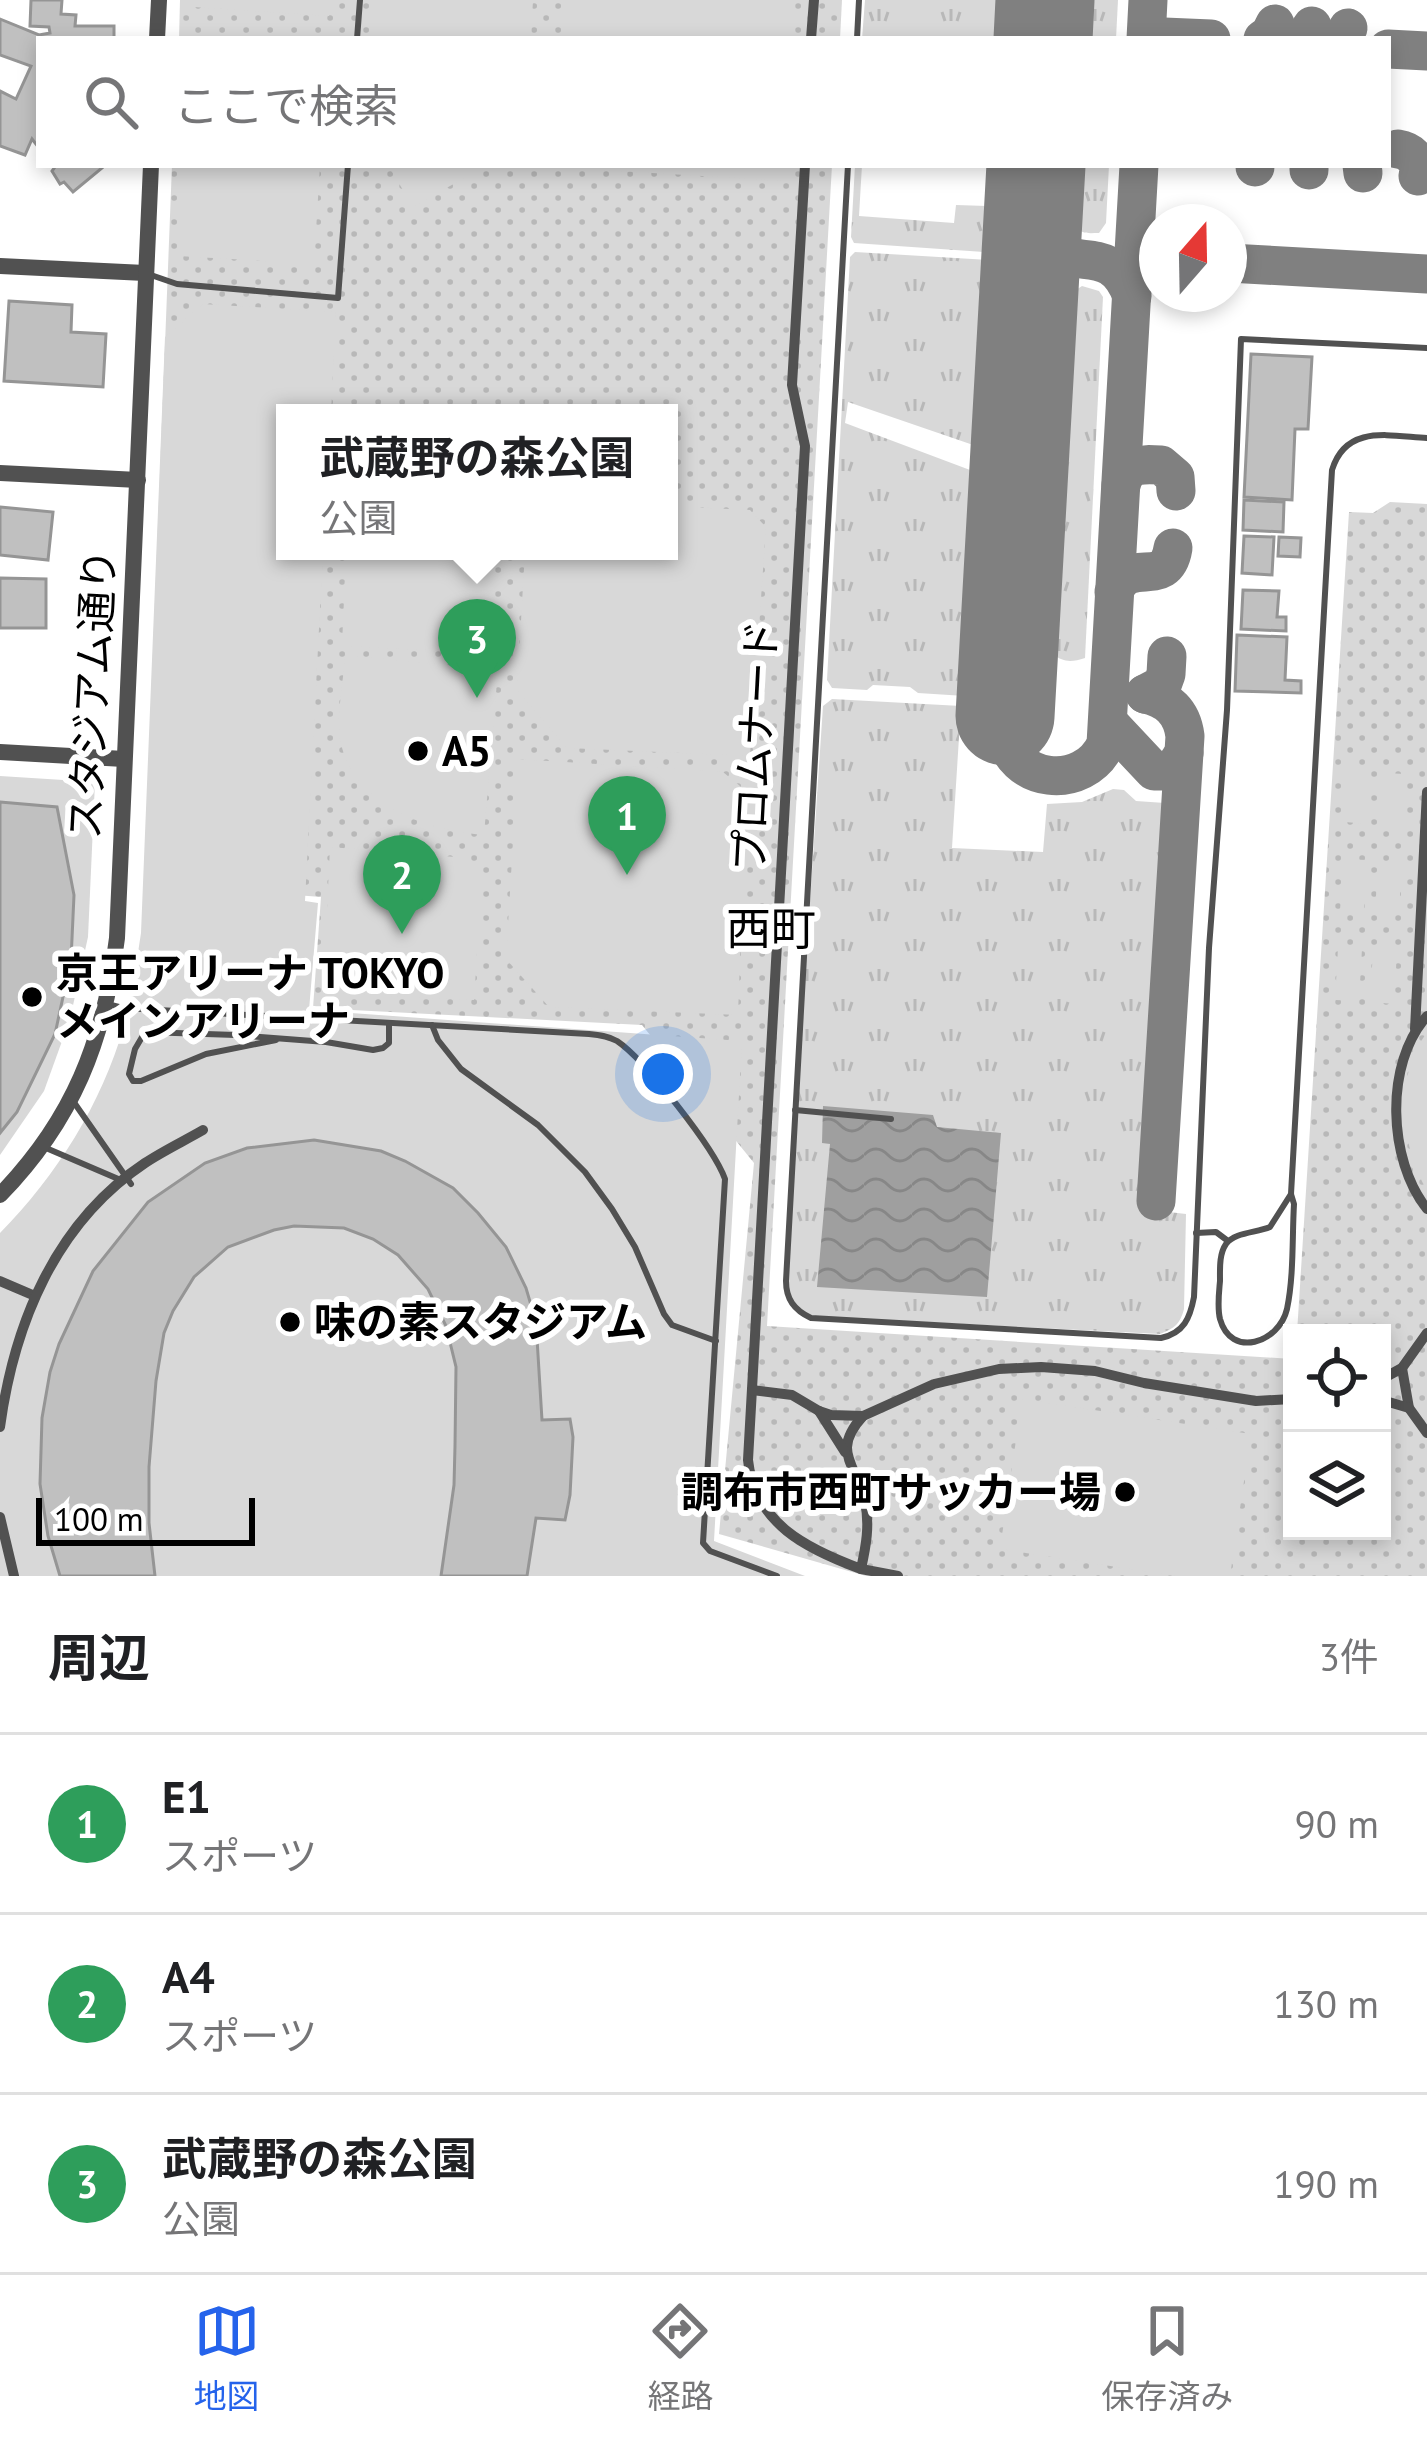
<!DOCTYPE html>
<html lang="ja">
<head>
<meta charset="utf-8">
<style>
	body { margin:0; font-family:"PT Sans","Noto Sans JP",sans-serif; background:#f2f2f2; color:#202124 }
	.controls { position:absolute; right:36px; bottom:36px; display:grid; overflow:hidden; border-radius:0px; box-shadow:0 6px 18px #0003 }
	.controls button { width:108px; height:108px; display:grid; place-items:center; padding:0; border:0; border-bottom:3px solid #e0e0e0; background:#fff; color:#202124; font:60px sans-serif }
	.compass { position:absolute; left:1139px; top:204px; width:108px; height:108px; border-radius:50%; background:#fff; box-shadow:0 6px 18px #0003; rotate:20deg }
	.scale { position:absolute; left:36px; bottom:30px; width:219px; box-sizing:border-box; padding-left:12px; border:6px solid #000; border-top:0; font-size:33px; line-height:42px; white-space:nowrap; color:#000; -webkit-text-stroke:9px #fff; paint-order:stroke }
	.you { position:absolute; left:663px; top:1074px; width:42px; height:42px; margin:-30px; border:9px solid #fff; border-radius:50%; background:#1a73e8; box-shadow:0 0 0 18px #1a73e833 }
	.badge { display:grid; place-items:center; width:78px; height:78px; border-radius:50%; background:#2563eb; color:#fff; font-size:39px; font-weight:700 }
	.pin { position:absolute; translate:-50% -99px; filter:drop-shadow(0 3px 6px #0008) }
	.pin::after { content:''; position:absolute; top:63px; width:42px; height:36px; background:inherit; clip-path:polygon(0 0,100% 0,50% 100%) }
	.popup { position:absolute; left:276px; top:404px; width:402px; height:156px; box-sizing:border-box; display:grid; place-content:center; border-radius:0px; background:#fff; filter:drop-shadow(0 3px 9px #0005); font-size:39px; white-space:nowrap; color:#757577 }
	.popup b { font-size:45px; color:#202124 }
	.popup::after { content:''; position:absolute; left:50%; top:100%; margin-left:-24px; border:24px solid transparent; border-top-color:#fff }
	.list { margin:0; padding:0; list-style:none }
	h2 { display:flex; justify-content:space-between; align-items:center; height:156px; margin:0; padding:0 48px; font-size:51px }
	h2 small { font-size:39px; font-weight:400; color:#757577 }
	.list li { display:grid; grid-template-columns:78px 1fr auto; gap:36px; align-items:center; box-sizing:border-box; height:180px; padding:0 48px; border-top:3px solid #e0e0e0 }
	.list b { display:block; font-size:45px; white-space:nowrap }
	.list p { margin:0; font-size:39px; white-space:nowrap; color:#757577 }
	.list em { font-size:39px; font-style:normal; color:#757577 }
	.icon { flex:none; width:66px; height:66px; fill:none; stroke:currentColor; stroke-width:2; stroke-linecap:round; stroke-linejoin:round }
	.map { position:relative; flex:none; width:1427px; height:1576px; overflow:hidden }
	.search { position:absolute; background:#fff; box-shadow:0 6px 18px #0003; left:36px; right:36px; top:36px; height:132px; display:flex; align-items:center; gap:30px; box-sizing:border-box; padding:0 42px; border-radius:0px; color:#757577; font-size:45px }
	.sheet { height:696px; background:#fff }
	nav { display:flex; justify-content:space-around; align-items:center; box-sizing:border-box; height:168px; border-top:3px solid #e0e0e0; background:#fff; font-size:33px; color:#757577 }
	nav a { display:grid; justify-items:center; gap:6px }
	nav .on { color:#2563eb }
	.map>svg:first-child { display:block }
	.grass { fill:url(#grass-tufts) }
	.park { fill:url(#park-dots); fill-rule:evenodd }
	.pitch { fill:#d8d8d8 }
	.water { fill:url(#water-waves) }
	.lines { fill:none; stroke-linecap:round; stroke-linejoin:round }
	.taxiway { stroke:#808080; stroke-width:39 }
	.runway { stroke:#808080; stroke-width:99 }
	.building { fill:#c0c0c0; stroke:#959595; stroke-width:3 }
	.service { stroke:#515151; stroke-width:6 }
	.pedestrian { stroke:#515151; stroke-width:10 }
	.tertiary { stroke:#515151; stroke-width:16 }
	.pedestrian-bridge { stroke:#515151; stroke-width:10 }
	.poi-dot { fill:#000; stroke:#fff; stroke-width:4.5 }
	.labels { text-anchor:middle; stroke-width:12; stroke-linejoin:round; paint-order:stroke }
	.street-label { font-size:42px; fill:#000; stroke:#fff }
	.poi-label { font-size:42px; font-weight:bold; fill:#000; stroke:#fff; text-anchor:start }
	.neighbourhood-label { font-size:45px; fill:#000; stroke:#fff }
</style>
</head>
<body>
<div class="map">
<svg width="1427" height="1576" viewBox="0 0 1427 1576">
	<defs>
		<pattern id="grass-tufts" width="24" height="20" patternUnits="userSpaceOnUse" patternTransform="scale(3)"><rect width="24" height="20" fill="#d8d8d8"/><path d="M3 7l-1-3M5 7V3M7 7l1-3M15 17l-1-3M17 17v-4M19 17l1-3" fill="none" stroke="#b8b8b8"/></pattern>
		<pattern id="park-dots" width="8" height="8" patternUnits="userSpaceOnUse" patternTransform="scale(3)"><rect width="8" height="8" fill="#d8d8d8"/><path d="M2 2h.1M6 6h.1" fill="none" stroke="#b8b8b8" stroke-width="1.8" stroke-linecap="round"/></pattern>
		<pattern id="water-waves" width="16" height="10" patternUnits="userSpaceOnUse" patternTransform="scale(3)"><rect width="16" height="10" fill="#9f9f9f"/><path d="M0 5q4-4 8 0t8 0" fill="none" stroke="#878787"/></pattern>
	</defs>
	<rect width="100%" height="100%" fill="#fff"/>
	<g class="grass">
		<path d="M865 0H997L995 39H862Z"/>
		<path d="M1085 0H1118L1116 39H1083Z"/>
		<path d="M855 165H862L859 216 954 223 956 205 987 206 984 252 854 243 851 237Z"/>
		<path d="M1076 165H1109L1106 223 1099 233C1089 233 1081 235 1075 225Z"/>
		<path d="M855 252 989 260 979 447 848 402 845 423 978 473 965 696 918 693 910 687 873 685 867 690 832 688 827 680 850 257Z"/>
		<path d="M1082 286 1099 291 1103 297 1085 658C1072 662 1064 663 1053 654L1070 294Z"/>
		<path d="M832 699 961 706 952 848 1043 852 1047 804 1082 802 1113 789 1124 790 1136 801 1165 803 1143 1209 1186 1214 1184 1309C1180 1324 1175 1328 1160 1334L805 1316 794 1308 785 1277 823 706Z"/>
	</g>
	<g class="park">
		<path d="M180 0H842L840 39H179Z"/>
		<path d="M172 165H832L767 1326 1292 1359V1531H1382V1333H1297L1349 512 1373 513 1390 502 1427 504V1576H866L719 1534 754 1163 642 1025 313 1008 321 897 144 883ZM285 413H669V551H285Z"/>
	</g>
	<g class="pitch">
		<path d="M193 0H330L329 16 193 7Z"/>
		<path d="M373 0H533L531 39H371Z"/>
		<path d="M563 0H794L792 39H561Z"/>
		<path d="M184 165H320L314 264 178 256Z"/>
		<path d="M388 165H487L413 207Z"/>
		<path d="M598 165H784L783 181 602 170Z"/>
		<path d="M203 304 336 312 331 413H285V551H323L305 901 318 903 309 1010 742 1041 714 1541 805 1576H0V1233C57 1175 101 1105 124 1026 133 996 136 964 141 933L165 337Z"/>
		<path d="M669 506 750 510 766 527 750 756 567 748 517 690 525 551H669Z"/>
		<path d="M346 551H494L490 653 342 646Z"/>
		<path d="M345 655 498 670 484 835C426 830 352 806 340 739 336 715 344 679 345 655Z"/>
		<path d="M518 759 723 772 746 791 738 1015 549 1007 506 959Z"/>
		<path d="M1347 770 1371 771 1368 824 1345 822Z"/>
		<path d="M1382 773 1406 774 1403 826 1379 825Z"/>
		<path d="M0 776 95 782 88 937 70 1019 44 1091 0 1155Z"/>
		<path d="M330 847 468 858 482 876 474 1000 323 993Z"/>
		<path d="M1343 859 1367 860 1364 913 1340 911Z"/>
		<path d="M1378 861 1402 862 1399 914 1375 913Z"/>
		<path d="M1338 948 1362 949 1359 1001 1335 1000Z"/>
		<path d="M1373 950 1397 951 1394 1004 1370 1002Z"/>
		<path d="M1427 1032V1191C1400 1142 1393 1080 1427 1032Z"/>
		<path d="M1022 1399 1251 1434 1230 1576H1175L1000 1549Z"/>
	</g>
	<path class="water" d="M823 1106 933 1115 937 1127 1001 1133 987 1297 817 1287 830 1144 822 1143Z"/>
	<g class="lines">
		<g class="taxiway">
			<path d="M1146 39 1148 0"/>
			<path d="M1156 39 1164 37 1211 39"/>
			<path d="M1263 39 1270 34 1275 24"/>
			<path d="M1303 39 1312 26"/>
			<path d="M1342 39 1348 28"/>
			<path d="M1388 49 1427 51"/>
			<path d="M1398 149C1411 151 1418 159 1420 172L1418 176"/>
			<path d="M1309 165V170"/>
			<path d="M1362 165 1363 173"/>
			<path d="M1255 167V165"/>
			<path d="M1033 218C1059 291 1107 229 1132 296"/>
			<path d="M1229 263 1427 274"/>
			<path d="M1028 301C1033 278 1047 266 1068 258"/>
			<path d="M1121 485C1127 463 1141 464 1161 465L1175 477 1176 491"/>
			<path d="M1114 592C1129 553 1166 592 1173 548"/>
			<path d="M1145 694C1168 699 1182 712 1185 736L1156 1201"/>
			<path d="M1145 694 1162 685 1166 674 1167 656"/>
			<path d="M1108 722 1154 771H1172L1184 753"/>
			<path d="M1004 730C1010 784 1084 792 1106 744L1139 165"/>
		</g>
		<g class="runway">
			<path d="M1043 39 1045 0"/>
			<path d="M1005 716 1036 165"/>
		</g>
	</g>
	<g class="building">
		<path d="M31 0H62L61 14 76 15 75 26H114V39H39V148L32 139 25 155 0 146V91L16 99 31 66 0 55V19L39 35 50 33 49 27 30 26Z"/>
		<path d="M53 165H100L102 168 73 192 64 182 60 184 52 171 55 167Z"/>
		<path d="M9 301 72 305 71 332 106 334 103 387 4 381Z"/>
		<path d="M1251 354 1312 357 1308 429H1295L1292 500 1244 497Z"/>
		<path d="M1244 500 1284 502 1283 532 1243 530Z"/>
		<path d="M0 507 53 512 48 560 0 555Z"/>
		<path d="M1244 536 1274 537 1272 575 1242 573Z"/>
		<path d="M1279 537 1301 538 1300 557 1278 556Z"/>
		<path d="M0 578 46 579V628H0Z"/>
		<path d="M1243 590 1279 591 1277 617H1286V631L1241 629Z"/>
		<path d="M1237 635 1287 637 1285 680 1301 681V693L1235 691Z"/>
		<path d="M0 802 57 807 74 895 71 960 55 1034 17 1112 0 1133Z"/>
		<path d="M314 1140 381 1151 405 1161 453 1188 478 1213 506 1247 526 1288 536 1322 542 1420 570 1419 573 1437 570 1495 565 1520 536 1518 527 1576H441L454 1485 455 1446 456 1367 446 1326 428 1289 398 1255 373 1239 344 1228 294 1226 274 1230 228 1247 194 1277 173 1311 164 1333 156 1381 149 1467V1523L155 1576H60L48 1536 40 1484 42 1418 50 1372 59 1344 93 1271 148 1202 205 1163 247 1148Z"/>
	</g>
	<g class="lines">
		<g class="service">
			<path d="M357 39 360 0"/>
			<path d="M857 39 859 0"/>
			<path d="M848 165 786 1281C786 1299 794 1310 811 1318L1161 1338C1184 1333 1190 1318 1194 1297L1209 948 1227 710 1241 339 1427 348"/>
			<path d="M148 274 177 284 338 298 348 165"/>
			<path d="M107 1004 123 1008 589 1034C599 1035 608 1036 617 1041 644 1059 714 1148 725 1179L703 1543 710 1551 777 1576"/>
			<path d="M432 1025 438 1040 461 1069 538 1125 585 1172 612 1209 635 1247 664 1314 672 1325 716 1341"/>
			<path d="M276 1040 206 1054 141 1081H133L129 1074 135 1049 145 1032 236 1035 326 1042 373 1050 383 1048 389 1043V1023"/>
			<path d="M73 1101 131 1184"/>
			<path d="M795 1110 891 1119"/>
			<path d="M46 1148 123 1181"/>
			<path d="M1291 1194 1270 1227C1256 1233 1235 1232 1226 1244 1219 1254 1220 1269 1220 1281 1219 1293 1217 1307 1220 1319 1231 1359 1279 1343 1287 1309 1294 1275 1292 1238 1294 1204L1291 1194 1332 470C1346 424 1390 436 1427 438"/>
			<path d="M1196 1233 1216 1232 1228 1241"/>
		</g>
		<g class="pedestrian">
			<path d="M811 39 814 0"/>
			<path d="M805 165 792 385 805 446 748 1460C755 1524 807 1549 861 1569 866 1546 870 1525 865 1502 857 1464 830 1452 863 1416"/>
			<path d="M1427 1016C1384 1064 1388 1160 1427 1209"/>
			<path d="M1415 1029 1427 792"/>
			<path d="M0 1281 35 1296"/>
			<path d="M1402 1368 1409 1408 1427 1433"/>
			<path d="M1382 1379 1402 1368 1427 1333"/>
			<path d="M752 1390 792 1395 819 1411 831 1415 863 1416 934 1384 999 1369 1041 1367 1095 1371 1144 1383 1256 1401 1292 1399"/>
			<path d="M1382 1400 1409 1408"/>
			<path d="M819 1411 845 1452"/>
			<path d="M0 1517 14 1576"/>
			<path d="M861 1569 898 1576"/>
		</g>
		<g class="tertiary">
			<path d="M157 39 159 0"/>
			<path d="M0 266 145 273"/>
			<path d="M0 473 138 480"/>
			<path d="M0 752 124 759"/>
			<path d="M0 1195C73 1120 104 1041 117 938L151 165"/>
		</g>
		<path class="pedestrian-bridge" d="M0 1427C14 1324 55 1223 145 1163 163 1151 184 1141 203 1130"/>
	</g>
	<g class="poi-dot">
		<circle cx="418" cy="751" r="12"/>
		<circle cx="32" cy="997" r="12"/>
		<circle cx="290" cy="1322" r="12"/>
		<circle cx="1125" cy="1492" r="12"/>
	</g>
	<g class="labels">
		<g class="street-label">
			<text transform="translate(92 694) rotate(-87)" y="15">スタジアム通り</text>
			<text transform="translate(755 746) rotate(-87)" y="15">プロムナード</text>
		</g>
		<g class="poi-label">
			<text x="442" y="766">A5</text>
			<text x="56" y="988">京王アリーナ TOKYO<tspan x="56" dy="48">メインアリーナ</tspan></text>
			<text x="314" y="1337">味の素スタジアム</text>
			<text x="1101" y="1507" text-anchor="end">調布市西町サッカー場</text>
		</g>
		<g class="neighbourhood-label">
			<text x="771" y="945">西町</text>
		</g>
	</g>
</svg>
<div class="controls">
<button><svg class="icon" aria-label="locate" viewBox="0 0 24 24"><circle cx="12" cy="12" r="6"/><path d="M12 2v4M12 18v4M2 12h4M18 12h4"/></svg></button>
<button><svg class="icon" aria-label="layers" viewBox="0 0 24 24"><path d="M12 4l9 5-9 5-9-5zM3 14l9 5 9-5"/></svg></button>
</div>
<svg class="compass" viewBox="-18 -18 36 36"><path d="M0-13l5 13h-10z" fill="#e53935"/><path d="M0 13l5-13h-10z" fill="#757577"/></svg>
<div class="scale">100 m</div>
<div class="you"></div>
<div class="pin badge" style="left:627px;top:875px;background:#2e9e5b">1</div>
<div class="pin badge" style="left:402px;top:934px;background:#2e9e5b">2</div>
<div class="pin badge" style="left:477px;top:698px;background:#2e9e5b">3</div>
<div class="popup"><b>武蔵野の森公園</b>公園</div>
<div class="search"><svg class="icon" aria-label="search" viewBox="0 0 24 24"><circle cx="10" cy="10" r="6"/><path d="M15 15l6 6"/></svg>ここで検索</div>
</div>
<section class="sheet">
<h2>周辺<small>3件</small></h2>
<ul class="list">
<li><span class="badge" style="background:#2e9e5b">1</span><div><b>E1</b><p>スポーツ</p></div><em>90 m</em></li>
<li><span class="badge" style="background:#2e9e5b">2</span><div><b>A4</b><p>スポーツ</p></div><em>130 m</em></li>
<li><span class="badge" style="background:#2e9e5b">3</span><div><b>武蔵野の森公園</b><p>公園</p></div><em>190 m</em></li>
</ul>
</section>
<nav>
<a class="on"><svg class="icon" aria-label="map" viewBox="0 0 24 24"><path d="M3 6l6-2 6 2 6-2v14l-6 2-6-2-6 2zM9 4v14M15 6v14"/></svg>地図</a>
<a><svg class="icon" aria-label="directions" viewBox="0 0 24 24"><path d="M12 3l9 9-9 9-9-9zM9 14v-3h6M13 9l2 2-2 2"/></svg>経路</a>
<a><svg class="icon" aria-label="saved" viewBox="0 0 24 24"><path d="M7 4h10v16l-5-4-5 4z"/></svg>保存済み</a>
</nav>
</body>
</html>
